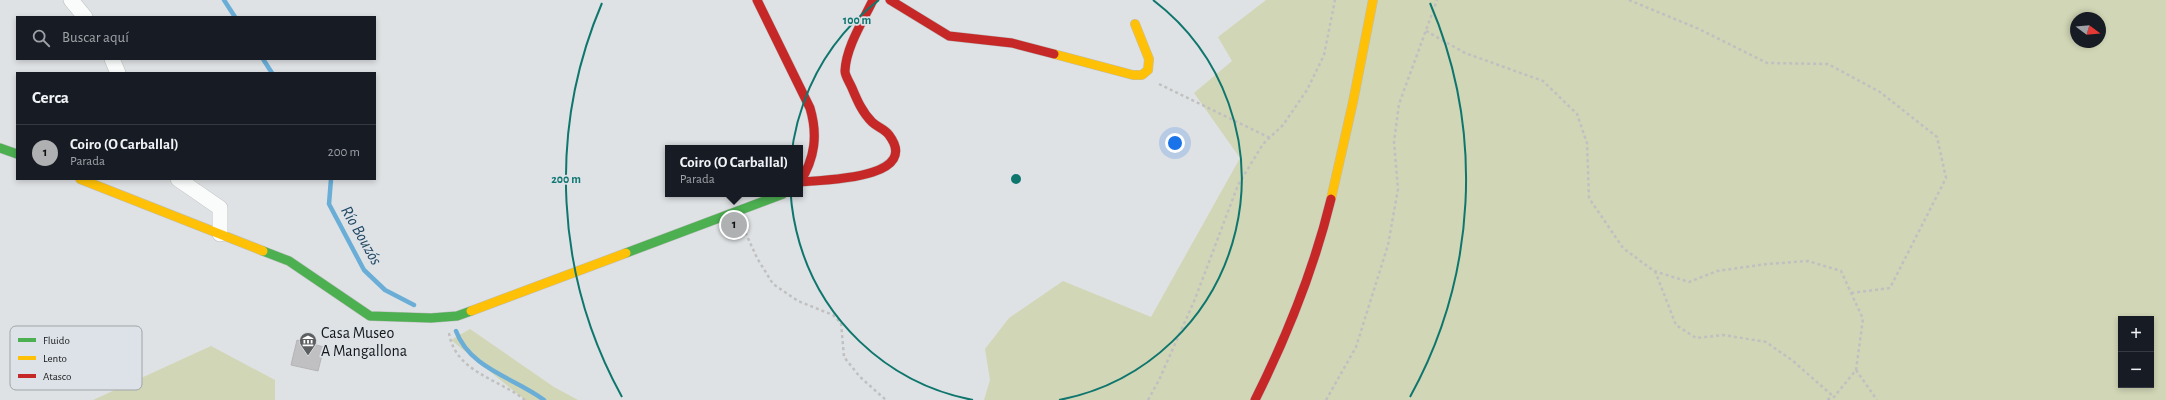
<!DOCTYPE html>
<html lang="es">
<head>
<meta charset="utf-8">
<style>
	body { margin:0; font-family:"Alegreya Sans",sans-serif; background:#242831; color:#f1f3f6 }
	.controls { position:absolute; right:12px; bottom:12px; display:grid; overflow:hidden; border-radius:0px; box-shadow:0 2px 6px #0003 }
	.controls button { width:36px; height:36px; display:grid; place-items:center; padding:0; border:0; border-bottom:1px solid #363941; background:#171b24; color:#f1f3f6; font:20px sans-serif }
	.compass { position:absolute; left:2070px; top:12px; width:36px; height:36px; border-radius:50%; background:#171b24; box-shadow:0 2px 6px #0003; rotate:106deg }
	.you { position:absolute; left:1175px; top:143px; width:14px; height:14px; margin:-10px; border:3px solid #fff; border-radius:50%; background:#1a73e8; box-shadow:0 0 0 6px #1a73e833 }
	.badge { display:grid; place-items:center; width:26px; height:26px; border-radius:50%; background:#aeb0b2; color:#111; font-size:13px; font-weight:700 }
	.pin { position:absolute; translate:-50% -50%; border:2px solid #fff; box-shadow:0 1px 4px #0006 }
	.popup { position:absolute; left:665px; top:145px; width:138px; height:52px; box-sizing:border-box; display:grid; place-content:center; border-radius:0px; background:#171b24; filter:drop-shadow(0 1px 3px #0005); font-size:13px; white-space:nowrap; color:#9ea1a6 }
	.popup b { font-size:15px; color:#f1f3f6 }
	.popup::after { content:''; position:absolute; left:50%; top:100%; margin-left:-8px; border:8px solid transparent; border-top-color:#171b24 }
	.list { margin:0; padding:0; list-style:none }
	h2 { display:flex; justify-content:space-between; align-items:center; height:52px; margin:0; padding:0 16px; font-size:17px }
	h2 small { font-size:13px; font-weight:400; color:#9ea1a6 }
	.list li { display:grid; grid-template-columns:26px 1fr auto; gap:12px; align-items:center; box-sizing:border-box; height:56px; padding:0 16px; border-top:1px solid #363941 }
	.list b { display:block; font-size:15px; white-space:nowrap }
	.list p { margin:0; font-size:13px; white-space:nowrap; color:#9ea1a6 }
	.list em { font-size:13px; font-style:normal; color:#9ea1a6 }
	.icon { flex:none; width:22px; height:22px; fill:none; stroke:currentColor; stroke-width:2; stroke-linecap:round; stroke-linejoin:round }
	.map { position:relative; flex:none; width:2166px; height:400px; overflow:hidden }
	.search { position:absolute; background:#171b24; box-shadow:0 2px 6px #0003; left:16px; top:16px; width:360px; height:44px; display:flex; align-items:center; gap:10px; box-sizing:border-box; padding:0 14px; border-radius:0px; color:#9ea1a6; font-size:15px }
	.panel { position:absolute; background:#171b24; box-shadow:0 2px 6px #0003; left:16px; top:72px; width:360px; height:108px; border-radius:0px }
	.map>svg:first-child { display:block }
	.green { fill:#d1d6b6; fill-rule:evenodd }
	.lines { fill:none; stroke-linecap:round; stroke-linejoin:round }
	.stream { stroke:#6aaed7; stroke-width:4.5 }
	.building { fill:#c0c0c2; stroke:#b4b4b6 }
	.street-casing { stroke:#bcbebf; stroke-width:16 }
	.fast-casing { stroke:#bcbebf; stroke-width:10 }
	.slow-casing { stroke:#bcbebf; stroke-width:10 }
	.jam-casing { stroke:#bcbebf; stroke-width:10 }
	.path { stroke:#c0c0c1; stroke-width:2.5; stroke-dasharray:3 3; stroke-linecap:butt }
	.street { stroke:#fafbfb; stroke-width:15 }
	.fast { stroke:#4caf50; stroke-width:9 }
	.slow { stroke:#ffc107; stroke-width:9 }
	.jam { stroke:#c62828; stroke-width:9 }
	.ring { fill:none; stroke:#0f766e; stroke-width:2 }
	.labels { text-anchor:middle; stroke-width:3.5; stroke-linejoin:round; paint-order:stroke }
	.poi-label { font-size:16px; fill:#151719; stroke:#dce2e7; text-anchor:start }
	.water-label { font-size:17px; font-style:italic; fill:#224862; stroke:#dce2e7 }
	.key { fill:#dce2e7; stroke:#a0a5a9; stroke-width:1 }
	.key-label { font-size:11px; fill:#151719 }
	.centre { fill:#0f766e; stroke:#dce2e7; stroke-width:2 }
	.ring-label { font-size:12px; text-anchor:middle; font-weight:bold; fill:#0f766e; stroke:#dce2e7; stroke-width:3.5; stroke-linejoin:round; paint-order:stroke }
</style>
</head>
<body>
<div class="map">
<svg width="2166" height="400" viewBox="0 0 2166 400">
	<rect width="100%" height="100%" fill="#dfe2e4"/>
	<g class="green">
		<path d="M1266 0H2166V400H984L990 380 985 349 1009 318 1063 281 1151 317 1240 158 1194 93 1232 61 1218 37ZM2076 18H2100V42H2076ZM2121 319H2151V385H2121Z"/>
		<path d="M470 329 554 387 578 400H525L451 340Z"/>
		<path d="M211 346 275 380V400H93Z"/>
	</g>
	<g class="lines">
		<g class="stream">
			<path d="M224 0 235 17"/>
			<path d="M263 59 272 73"/>
			<path d="M331 179 329 204 364 270 385 290 414 305"/>
			<path d="M456 331C470 369 515 378 544 400"/>
		</g>
	</g>
	<path class="building" d="M297 340 324 347 318 371 291 365Z"/>
	<g class="lines">
		<defs>
			<g id="street">
				<path d="M71 0 85 17"/>
				<path d="M112 59 118 73"/>
				<path d="M178 179 220 208V234"/>
			</g>
			<g id="fast">
				<path d="M0 148 17 154"/>
				<path d="M263 251 289 261 370 316 431 318 457 316 471 311"/>
				<path d="M626 253 783 194"/>
			</g>
			<g id="slow">
				<path d="M1054 54 1133 75H1142L1148 70 1149 59 1135 24"/>
				<path d="M80 179 263 251"/>
				<path d="M1331 199 1353 102 1373 0"/>
				<path d="M471 311 626 253"/>
			</g>
			<g id="jam">
				<path d="M757 0 810 108C818 135 815 158 800 182"/>
				<path d="M890 0 949 36 1012 43 1054 54"/>
				<path d="M800 182C823 180 922 179 889 135 885 129 877 127 872 122 862 112 857 100 852 88 850 83 845 76 845 71 846 47 863 21 873 0"/>
				<path d="M1255 400C1287 336 1314 269 1331 199"/>
			</g>
		</defs>
		<use href="#street" class="street-casing"/>
		<use href="#fast" class="fast-casing"/>
		<use href="#slow" class="slow-casing"/>
		<use href="#jam" class="jam-casing"/>
		<g class="path">
			<path d="M1629 0 1699 29 1767 63 1828 64 1880 92 1937 137 1946 178 1890 288 1851 293"/>
			<path d="M1426 31 1465 53 1543 81 1577 114 1587 143 1589 198 1623 248 1654 271 1689 282 1717 271 1767 264 1808 261 1841 271 1863 319 1856 370 1834 397 1826 400"/>
			<path d="M1159 84 1270 138"/>
			<path d="M743 227 757 258 773 284 798 301 833 315 841 323 844 357 860 377 886 400"/>
			<path d="M1655 271 1676 325 1696 338 1724 335 1766 342 1793 361 1834 397"/>
			<path d="M449 333C455 372 499 379 525 400"/>
			<path d="M1856 370 1877 400"/>
			<path d="M1148 400 1159 380 1195 299 1238 185 1263 144 1283 125 1307 90 1324 55 1335 0"/>
			<path d="M1326 400 1356 347 1388 245 1398 189 1394 142 1399 104 1437 0"/>
		</g>
		<use href="#street" class="street"/>
		<use href="#fast" class="fast"/>
		<use href="#slow" class="slow"/>
		<use href="#jam" class="jam"/>
	</g>
	<g class="ring">
		<path d="M973 400A225 225 0 0 1 879 0M1153 0A225 225 0 0 1 1059 400"/>
		<path d="M622 397A450 450 0 0 1 602 3M1430 3A450 450 0 0 1 1410 397"/>
	</g>
	<defs>
		<symbol id="museum-pin" viewBox="-11 -11 22 30"><path d="M0 17L-7.5 6A9.5 9.5 0 1 1 7.5 6Z" fill="#5c5e60" stroke="#dce2e7"/><path d="M0-6L6-3V-2H-6V-3ZM-5-1h2V3h-2ZM-1-1h2V3h-2ZM3-1h2V3H3ZM-6 4H6V6H-6Z" fill="#fff"/></symbol>
	</defs>
	<g fill-rule="evenodd">
		<use href="#museum-pin" x="298" y="331" width="20" height="27"/>
	</g>
	<g class="labels">
		<g class="poi-label">
			<text x="321" y="338">Casa Museo<tspan x="321" dy="18">A Mangallona</tspan></text>
		</g>
		<g class="water-label">
			<text transform="translate(362 235) rotate(60)" y="6">Río Bouzós</text>
		</g>
	</g>
	<rect x="10" y="326" width="132" height="64" rx="6" class="key"/>
	<rect x="18" y="338" width="18" height="4" fill="#4caf50"/>
	<rect x="18" y="356" width="18" height="4" fill="#ffc107"/>
	<rect x="18" y="374" width="18" height="4" fill="#c62828"/>
	<g class="key-label">
		<text x="43" y="344">Fluido</text>
		<text x="43" y="362">Lento</text>
		<text x="43" y="380">Atasco</text>
	</g>
	<circle cx="1016" cy="179" r="6" class="centre"/>
	<g class="ring-label">
		<text x="857" y="24">100 m</text>
		<text x="566" y="183">200 m</text>
	</g>
</svg>
<div class="controls">
<button>+</button>
<button>−</button>
</div>
<svg class="compass" viewBox="-18 -18 36 36"><path d="M0-13l5 13h-10z" fill="#e53935"/><path d="M0 13l5-13h-10z" fill="#9ea1a6"/></svg>
<div class="you"></div>
<div class="pin badge" style="left:734px;top:225px">1</div>
<div class="popup"><b>Coiro (O Carballal)</b>Parada</div>
<div class="search"><svg class="icon" aria-label="search" viewBox="0 0 24 24"><circle cx="10" cy="10" r="6"/><path d="M15 15l6 6"/></svg>Buscar aquí</div>
<section class="panel">
<h2>Cerca<small></small></h2>
<ul class="list">
<li><span class="badge">1</span><div><b>Coiro (O Carballal)</b><p>Parada</p></div><em>200 m</em></li>
</ul>
</section>
</div>
</body>
</html>
